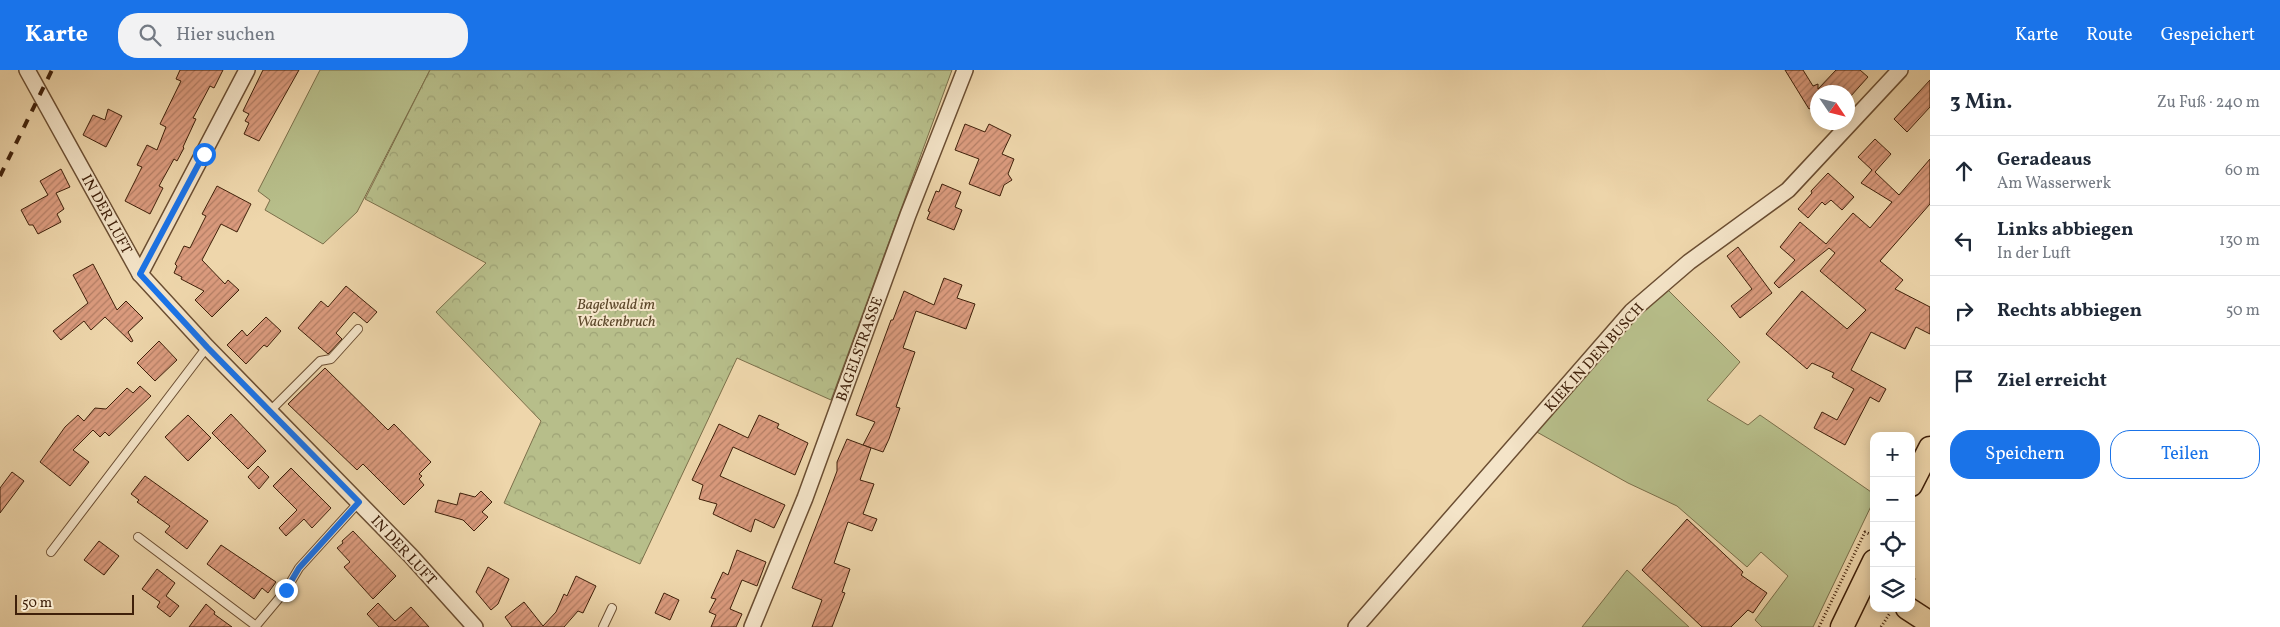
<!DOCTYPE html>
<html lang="de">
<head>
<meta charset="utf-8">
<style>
	body { margin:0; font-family:Vollkorn,serif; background:#f2f2f3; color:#1f2937 }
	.controls { position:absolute; right:15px; bottom:15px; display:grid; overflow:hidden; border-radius:10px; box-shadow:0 2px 12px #0003 }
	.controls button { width:45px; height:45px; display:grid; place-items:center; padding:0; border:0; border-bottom:1px solid #e0e1e3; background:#fff; color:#1f2937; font:25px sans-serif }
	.compass { position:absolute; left:1810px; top:15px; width:45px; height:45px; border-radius:50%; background:#fff; box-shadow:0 2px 12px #0003; rotate:125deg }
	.scale { position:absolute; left:15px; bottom:12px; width:119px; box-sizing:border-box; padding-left:5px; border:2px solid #3f200a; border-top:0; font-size:14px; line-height:18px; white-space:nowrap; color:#3f200a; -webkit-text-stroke:4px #f4e4c8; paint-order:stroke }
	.stop { position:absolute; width:15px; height:15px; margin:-11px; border:4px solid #1a73e8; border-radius:50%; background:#fff }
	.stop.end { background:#1a73e8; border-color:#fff; box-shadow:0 1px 5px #0008 }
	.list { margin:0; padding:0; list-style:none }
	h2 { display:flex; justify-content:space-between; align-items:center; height:65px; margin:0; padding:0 20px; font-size:21px }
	h2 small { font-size:16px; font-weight:400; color:#747a83 }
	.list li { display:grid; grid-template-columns:32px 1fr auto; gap:15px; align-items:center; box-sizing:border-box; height:70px; padding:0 20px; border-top:1px solid #e0e1e3 }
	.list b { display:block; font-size:19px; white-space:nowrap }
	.list p { margin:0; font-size:16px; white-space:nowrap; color:#747a83 }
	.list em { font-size:16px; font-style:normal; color:#747a83 }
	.actions { display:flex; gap:10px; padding:15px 20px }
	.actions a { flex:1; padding:11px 0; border:1px solid #1a73e8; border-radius:20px; text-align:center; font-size:18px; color:#1a73e8 }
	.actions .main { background:#1a73e8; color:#fff }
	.icon { flex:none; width:28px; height:28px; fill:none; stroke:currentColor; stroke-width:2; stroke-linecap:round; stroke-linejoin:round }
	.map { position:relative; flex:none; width:1930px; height:557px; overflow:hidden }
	header { display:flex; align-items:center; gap:30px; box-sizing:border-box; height:70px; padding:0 25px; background:#1a73e8; color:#fff }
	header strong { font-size:24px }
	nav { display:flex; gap:28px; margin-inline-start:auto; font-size:18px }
	.search { width:350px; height:45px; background:#f2f2f3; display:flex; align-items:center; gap:12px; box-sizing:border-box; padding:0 18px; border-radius:20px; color:#747a83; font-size:19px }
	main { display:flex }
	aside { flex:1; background:#fff }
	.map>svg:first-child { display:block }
	.green { fill:#b7be8a; stroke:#7b6f4a }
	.forest { fill:url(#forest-crowns); stroke:#7b6f4a }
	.building { fill:url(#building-hatch); stroke:#3f200a }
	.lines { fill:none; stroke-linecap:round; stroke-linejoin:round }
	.lane-casing { stroke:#6b4e32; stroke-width:10 }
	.street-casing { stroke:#6b4e32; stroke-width:18 }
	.primary-casing { stroke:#3f200a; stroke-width:25 }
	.path { stroke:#3f200a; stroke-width:3; stroke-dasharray:1 2.5; stroke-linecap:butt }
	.lane { stroke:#f4e4c8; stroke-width:8 }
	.street { stroke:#f4e4c8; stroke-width:15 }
	.primary { stroke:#eed6ab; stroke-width:22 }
	.rail { stroke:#3f200a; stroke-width:4; stroke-dasharray:9 9; stroke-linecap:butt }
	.route { stroke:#1a73e8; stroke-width:6 }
	.labels { text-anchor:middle; stroke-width:4; stroke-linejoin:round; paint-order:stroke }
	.street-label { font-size:15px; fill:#3f200a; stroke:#f4e4c8 }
	.park-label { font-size:15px; font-style:italic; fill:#5d482a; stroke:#f4e4c8 }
</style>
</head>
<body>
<header>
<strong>Karte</strong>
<div class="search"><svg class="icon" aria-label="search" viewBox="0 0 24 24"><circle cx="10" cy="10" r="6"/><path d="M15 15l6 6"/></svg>Hier suchen</div>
<nav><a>Karte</a><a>Route</a><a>Gespeichert</a></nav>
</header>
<main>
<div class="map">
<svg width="1930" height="557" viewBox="0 0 1930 557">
	<defs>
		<pattern id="forest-crowns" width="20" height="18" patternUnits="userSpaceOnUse" patternTransform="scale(1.25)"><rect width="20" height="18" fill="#b7be8a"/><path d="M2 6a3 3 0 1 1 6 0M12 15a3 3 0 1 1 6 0" fill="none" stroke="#9ea376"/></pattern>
		<pattern id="building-hatch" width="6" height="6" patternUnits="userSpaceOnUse" patternTransform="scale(1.25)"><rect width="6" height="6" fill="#db9b7e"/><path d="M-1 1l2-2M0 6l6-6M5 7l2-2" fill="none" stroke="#b37e65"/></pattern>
	</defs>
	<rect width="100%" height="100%" fill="#eed6ab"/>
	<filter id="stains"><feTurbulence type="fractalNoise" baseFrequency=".004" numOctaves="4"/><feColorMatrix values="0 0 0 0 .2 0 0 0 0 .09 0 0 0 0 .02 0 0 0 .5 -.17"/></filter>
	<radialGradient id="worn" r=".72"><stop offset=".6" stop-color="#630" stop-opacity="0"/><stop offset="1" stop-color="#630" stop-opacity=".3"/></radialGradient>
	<g class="green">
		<path d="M320 0H430L357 142 323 174 265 140 270 130 258 121Z"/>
		<path d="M1665 217 1740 292 1707 330 1748 355 1760 345 1874 424V430L1813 557H1762L1755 550 1788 506 1761 482 1747 497 1677 436 1628 413 1535 361 1610 271Z"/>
		<path d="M1627 500 1689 557H1582Z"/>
	</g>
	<path class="forest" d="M430 0H952L831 330 737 288 640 494 504 433 541 351 436 242 486 193 365 129Z"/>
	<g class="building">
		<path d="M180 0H223L214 18 210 16 193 48 196 49 183 77 184 78 177 91 174 89 159 116 163 118 150 144 125 131 142 97 137 95 147 75 157 80 166 57 160 54 181 11 176 9Z"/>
		<path d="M263 0H299L259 71 244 64 249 53 245 51 249 44 243 41Z"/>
		<path d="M1785 0H1803L1813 16 1818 14V19L1836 0H1860L1868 7 1850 27 1848 22H1818V34L1809 39Z"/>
		<path d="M1930 10V37L1907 62 1894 49Z"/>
		<path d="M108 39 122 46 106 77 83 65 93 45 105 50Z"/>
		<path d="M965 54 985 62 989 54 1011 65 1002 84 1014 89 1008 104 1012 110 1004 115 1000 126 969 114 979 89 955 80Z"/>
		<path d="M1875 69 1891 84 1875 102 1899 125 1930 89V134L1880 191 1903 210 1895 219 1930 237V264L1916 257 1905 279 1871 262 1851 300 1886 319 1879 332 1870 327 1845 375 1814 358 1822 342 1837 350 1854 319 1832 307 1834 303 1812 293 1807 299 1766 264 1802 221 1847 259 1866 240 1820 201 1835 183 1829 178 1779 218 1774 213 1795 190 1780 177 1800 152 1826 174 1853 143 1870 158 1892 132 1861 113 1872 100 1858 87Z"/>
		<path d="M61 99 70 117 56 123 64 139 57 144 61 152 38 164 33 155H29L21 140 48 125 40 111Z"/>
		<path d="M1828 103 1854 127 1842 140 1831 130 1825 135 1822 132 1808 148 1798 139 1812 123 1811 121Z"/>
		<path d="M942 114 961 122 955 137 962 140 954 160 927 149 930 142 928 141 936 121 939 122Z"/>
		<path d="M217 116 251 134 237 162 221 154 202 190 225 214 228 210 239 220 212 247 195 230 204 221 181 209 182 207 174 203 177 196 175 194 184 176 190 178 206 146 202 144Z"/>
		<path d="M1738 177 1772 223 1740 248 1731 236 1752 219 1727 186Z"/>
		<path d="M93 194 117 240 126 231 143 248 128 262 133 271 131 272 105 247 91 260 84 251 61 270 53 261 88 233 73 205Z"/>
		<path d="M944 208 962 215 957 228 975 234 966 259 916 241 903 278 915 282 896 337 900 338 889 369 883 382 863 375 875 352 856 345 891 250H893L904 221 934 235Z"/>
		<path d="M346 216 377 242 367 253 354 242 336 263 342 269 328 284 298 258 321 231 328 237Z"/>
		<path d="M266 247 281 261 267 277 264 275 246 294 227 275 242 260 247 266Z"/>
		<path d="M159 271 177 290 155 311 137 293Z"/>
		<path d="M325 298 388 360 394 354 431 392 419 404 422 406 419 409 424 415 404 435 363 394 357 400 288 334Z"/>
		<path d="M140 316 151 326 109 366 105 362 100 367 93 360 73 380 89 392 70 416 40 392 65 357 78 345 84 351 95 338 106 339 127 318 133 323Z"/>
		<path d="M231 344 266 381 248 399 212 363Z"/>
		<path d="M188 345 211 368 188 391 165 367Z"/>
		<path d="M759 345 779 354 777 358 808 373 795 405 733 377 720 406 785 435 774 458 755 449 751 462 713 444 717 434 699 429 703 415 692 410 719 354 748 368Z"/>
		<path d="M847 369 871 378 860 410 874 414 863 444 877 449 872 461 848 452 834 493 850 499 842 522 845 523 832 557H812L822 530 792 518 825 433 837 401V392Z"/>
		<path d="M258 396 269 407 259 419 248 407Z"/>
		<path d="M291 398 331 438 312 458 304 449 286 466 279 458 297 440 273 416Z"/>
		<path d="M12 402 24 411 0 443V418Z"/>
		<path d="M145 406 208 451 187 479 165 462 170 456 137 432 139 430 131 424Z"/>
		<path d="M481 421 492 432 482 442 488 447 474 461 463 450 435 442 438 430 457 435 460 423 475 427Z"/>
		<path d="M1687 449 1743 502 1741 505 1767 523 1753 543 1748 540 1731 557H1702L1642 500Z"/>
		<path d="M353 461 396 506 373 529 344 497 350 492 337 478 343 473 342 471Z"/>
		<path d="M99 471 119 486 104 505 84 490Z"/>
		<path d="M221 475 276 512 268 523 262 518 254 529 207 494Z"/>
		<path d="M737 480 766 492 757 516 742 510 730 539 742 544 736 557H711L716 545 709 542 716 529 711 528 723 502 728 505Z"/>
		<path d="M488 497 509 509 498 534 491 540 476 522Z"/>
		<path d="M157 499 175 513 166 526 179 536 170 547 157 537 160 532 142 519Z"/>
		<path d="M576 506 596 516 583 543 578 541 564 557H512L505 547 524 532 543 556 556 542 564 524 567 526Z"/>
		<path d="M664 523 679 530 670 550 655 543Z"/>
		<path d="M378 533 395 551 411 537 429 557H379L367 544Z"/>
		<path d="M206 534 215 542 214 544 232 557H189Z"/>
	</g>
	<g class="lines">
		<defs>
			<g id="lane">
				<path d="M270 341 320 291 331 289 358 259"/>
				<path d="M138 467 256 556"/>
				<path d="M51 482 207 277"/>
				<path d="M255 557 286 520 299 498 359 432"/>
				<path d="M603 557 612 538"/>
			</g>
			<g id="street">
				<path d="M27 0 140 204 207 277 411 486 475 557"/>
				<path d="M140 204 247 0"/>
				<path d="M752 557 805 428 908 145 965 0"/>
				<path d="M1356 557 1632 241 1689 192 1788 120 1900 0"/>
			</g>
			<g id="primary">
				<path d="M1911 415 1930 378"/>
				<path d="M1907 538 1930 553"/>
				<path d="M1842 557 1874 491"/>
			</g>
		</defs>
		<use href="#lane" class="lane-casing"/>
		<use href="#street" class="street-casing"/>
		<use href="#primary" class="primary-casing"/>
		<g class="path">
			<path d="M1911 506 1914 509 1911 512"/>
			<path d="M1819 557 1865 462 1874 466"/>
			<path d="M1881 557 1890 543"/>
		</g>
		<use href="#lane" class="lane"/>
		<use href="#street" class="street"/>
		<use href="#primary" class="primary"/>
		<path class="rail" d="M0 106 52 0"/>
	</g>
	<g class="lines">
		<path class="route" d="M204 84 140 204 207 277 359 432 299 498 286 520"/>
	</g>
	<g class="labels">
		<g class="street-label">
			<text transform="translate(107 144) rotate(61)" y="5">IN DER LUFT</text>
			<text transform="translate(859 279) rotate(-70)" y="5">BAGELSTRASSE</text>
			<text transform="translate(1594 287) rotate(-48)" y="5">KIEK IN DEN BUSCH</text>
			<text transform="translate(404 480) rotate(47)" y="5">IN DER LUFT</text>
		</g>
		<g class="park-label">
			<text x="616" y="239">Bagelwald im<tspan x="616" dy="17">Wackenbruch</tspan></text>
		</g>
	</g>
	<rect width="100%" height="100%" filter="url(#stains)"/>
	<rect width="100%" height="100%" fill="url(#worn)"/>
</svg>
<div class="controls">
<button>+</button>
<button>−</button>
<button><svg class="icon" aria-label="locate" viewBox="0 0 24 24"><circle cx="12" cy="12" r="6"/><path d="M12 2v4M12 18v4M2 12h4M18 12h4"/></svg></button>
<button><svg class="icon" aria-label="layers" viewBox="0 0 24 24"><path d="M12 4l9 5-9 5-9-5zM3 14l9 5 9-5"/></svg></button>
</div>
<svg class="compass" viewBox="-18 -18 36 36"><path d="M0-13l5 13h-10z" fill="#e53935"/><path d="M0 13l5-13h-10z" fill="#747a83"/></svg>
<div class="scale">50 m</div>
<div class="stop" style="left:204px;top:84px"></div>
<div class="stop end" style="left:286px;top:520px"></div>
</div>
<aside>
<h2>3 Min.<small>Zu Fuß · 240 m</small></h2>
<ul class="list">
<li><svg class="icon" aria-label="ahead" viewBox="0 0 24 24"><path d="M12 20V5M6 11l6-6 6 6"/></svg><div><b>Geradeaus</b><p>Am Wasserwerk</p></div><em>60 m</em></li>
<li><svg class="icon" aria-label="left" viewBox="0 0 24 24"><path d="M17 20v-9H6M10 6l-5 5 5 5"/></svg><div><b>Links abbiegen</b><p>In der Luft</p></div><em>130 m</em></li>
<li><svg class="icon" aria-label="right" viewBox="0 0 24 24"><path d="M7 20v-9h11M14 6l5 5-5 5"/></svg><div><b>Rechts abbiegen</b></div><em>50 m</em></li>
<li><svg class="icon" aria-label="arrive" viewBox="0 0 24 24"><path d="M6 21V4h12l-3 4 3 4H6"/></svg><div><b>Ziel erreicht</b></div></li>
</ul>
<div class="actions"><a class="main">Speichern</a><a>Teilen</a></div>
</aside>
</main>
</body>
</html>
